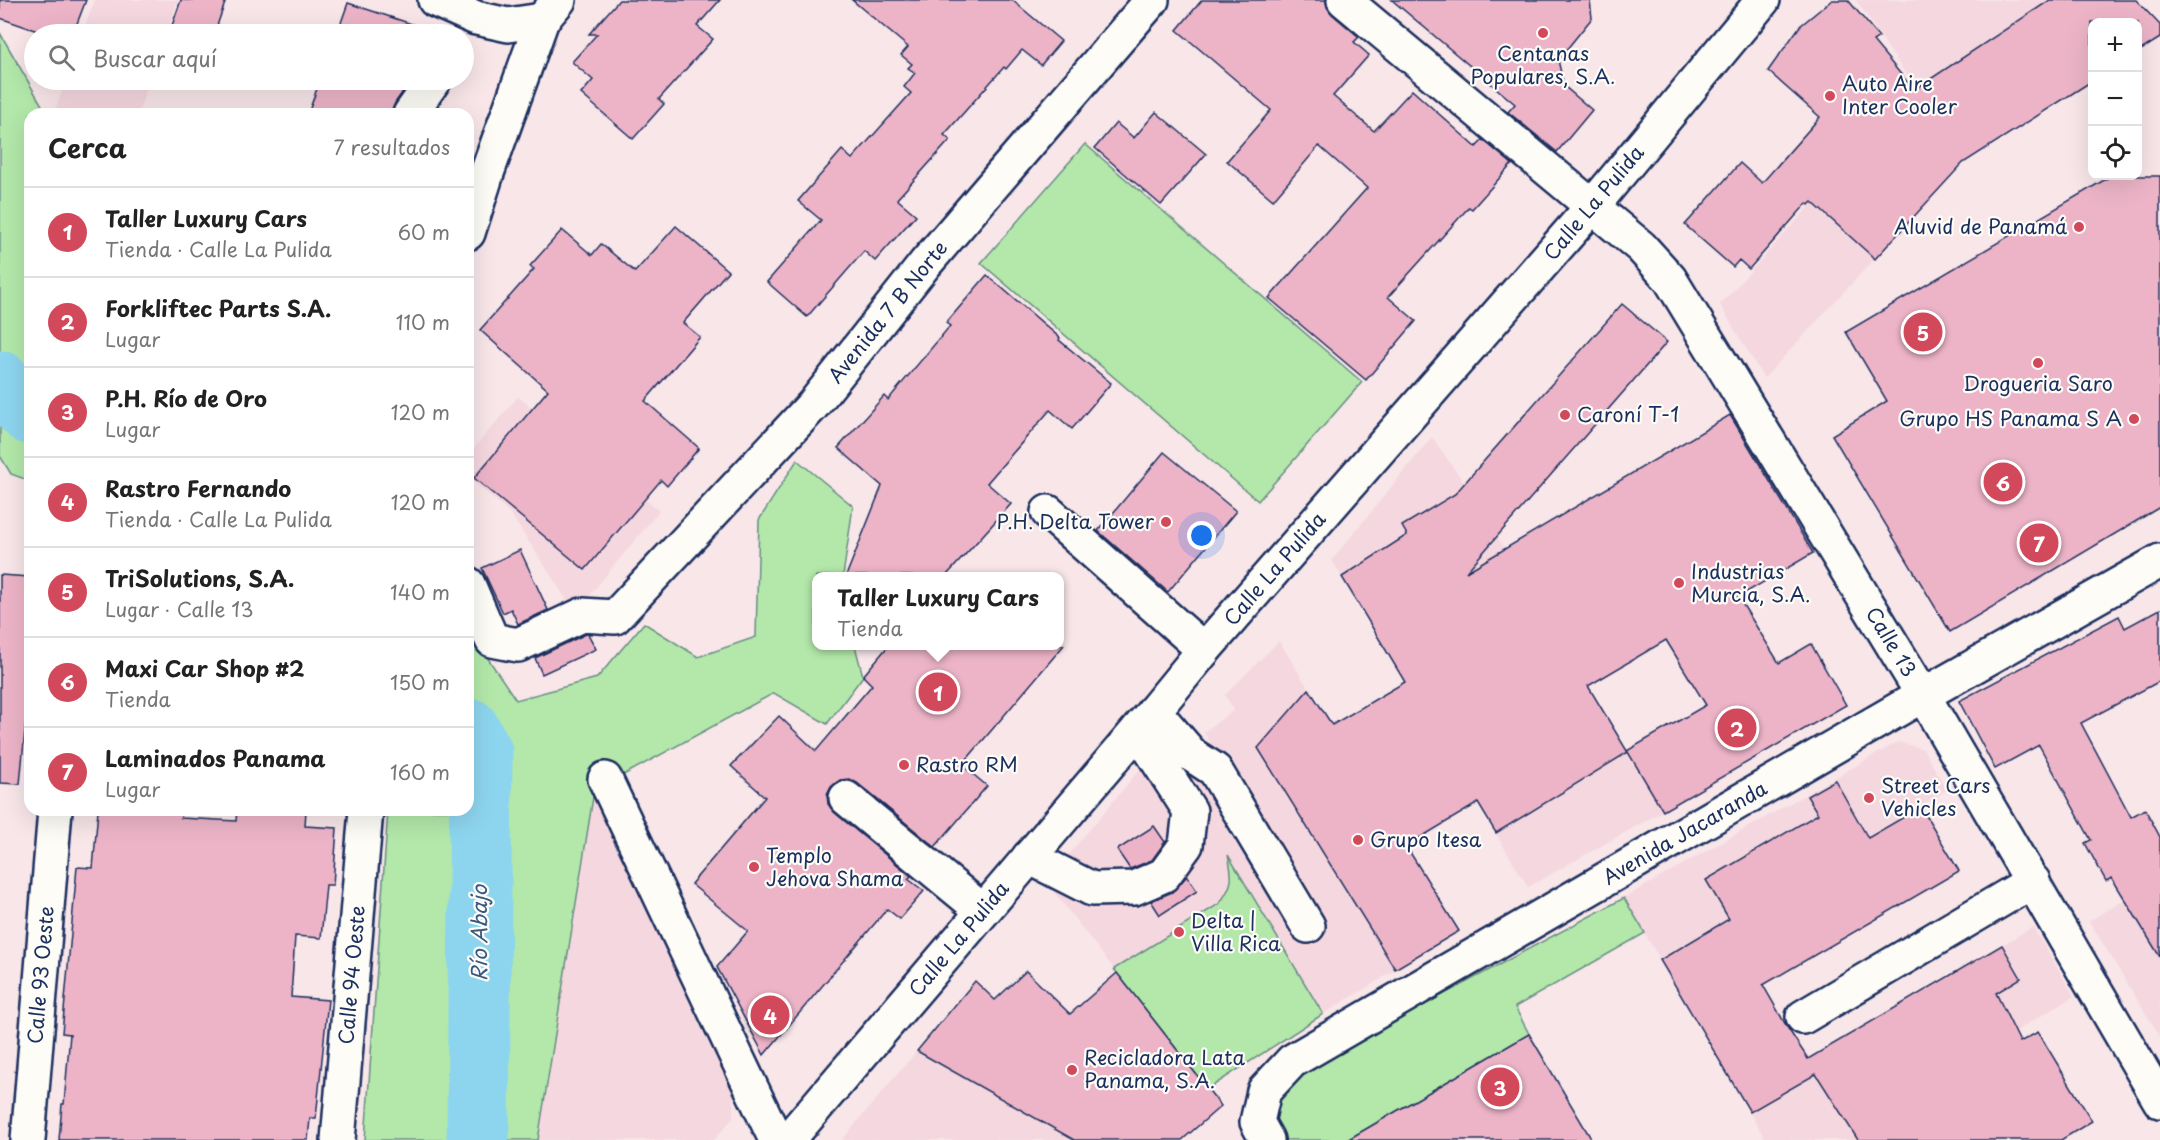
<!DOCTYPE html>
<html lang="es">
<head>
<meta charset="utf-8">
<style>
	body { margin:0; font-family:"Playpen Sans",sans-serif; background:#f2f2f2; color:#222 }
	.controls { position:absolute; right:18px; top:18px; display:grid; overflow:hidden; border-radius:12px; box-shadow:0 6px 24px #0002 }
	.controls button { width:54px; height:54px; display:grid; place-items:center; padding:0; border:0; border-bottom:2px solid #e0e0e0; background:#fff; color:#222; font:30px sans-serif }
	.you { position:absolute; left:1202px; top:536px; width:21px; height:21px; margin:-15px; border:4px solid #fff; border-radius:50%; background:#1a73e8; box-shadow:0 0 0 9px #1a73e833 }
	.badge { display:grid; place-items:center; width:39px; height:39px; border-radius:50%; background:#d1495b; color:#fff; font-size:20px; font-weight:700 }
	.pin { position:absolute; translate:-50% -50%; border:3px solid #fff; box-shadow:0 2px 6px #0006 }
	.popup { position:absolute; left:812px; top:572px; width:252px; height:78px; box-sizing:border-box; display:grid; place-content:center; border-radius:12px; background:#fff; filter:drop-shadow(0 2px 4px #0005); font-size:20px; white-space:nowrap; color:#767676 }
	.popup b { font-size:22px; color:#222 }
	.popup::after { content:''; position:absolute; left:50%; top:100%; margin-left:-12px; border:12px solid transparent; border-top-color:#fff }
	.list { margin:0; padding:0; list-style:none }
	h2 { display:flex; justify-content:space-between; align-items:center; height:78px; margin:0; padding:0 24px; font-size:26px }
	h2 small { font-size:20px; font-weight:400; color:#767676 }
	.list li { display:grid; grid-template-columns:39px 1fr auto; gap:18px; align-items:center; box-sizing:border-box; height:90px; padding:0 24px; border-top:2px solid #e0e0e0 }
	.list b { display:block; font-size:22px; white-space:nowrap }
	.list p { margin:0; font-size:20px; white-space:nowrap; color:#767676 }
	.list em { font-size:20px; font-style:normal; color:#767676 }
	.icon { flex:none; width:33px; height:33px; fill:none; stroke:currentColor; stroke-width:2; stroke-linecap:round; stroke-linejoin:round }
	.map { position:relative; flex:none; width:2160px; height:1140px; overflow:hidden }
	.search { position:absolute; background:#fff; box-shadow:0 6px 24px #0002; left:24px; top:24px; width:450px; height:66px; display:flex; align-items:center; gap:15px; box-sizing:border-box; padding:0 21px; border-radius:33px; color:#767676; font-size:22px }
	.panel { position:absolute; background:#fff; box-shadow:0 6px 24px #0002; left:24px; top:108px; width:450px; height:708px; border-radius:18px }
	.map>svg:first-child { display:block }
	.built { fill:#f5d7df }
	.green { fill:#b3e8aa; stroke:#678c84; stroke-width:1.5 }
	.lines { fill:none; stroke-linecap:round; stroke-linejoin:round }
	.river { stroke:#8dd5ee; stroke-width:63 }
	.building { fill:#edb4c8; stroke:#1b2f5e; stroke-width:1.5; fill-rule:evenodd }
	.minor-casing { stroke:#1b2f5e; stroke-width:38 }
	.major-casing { stroke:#1b2f5e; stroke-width:38 }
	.minor { stroke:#fdfcf7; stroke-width:33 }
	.major { stroke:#fdfcf7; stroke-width:33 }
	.poi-dot { fill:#d1495b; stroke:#fdfcf7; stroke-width:2 }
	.labels { text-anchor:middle; stroke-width:4.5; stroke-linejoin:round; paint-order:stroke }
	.poi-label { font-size:20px; fill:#1b2f5e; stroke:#fdfcf7; text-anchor:start }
	.street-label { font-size:20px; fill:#1b2f5e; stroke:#fdfcf7 }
	.water-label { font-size:21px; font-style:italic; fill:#385882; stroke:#fdfcf7 }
</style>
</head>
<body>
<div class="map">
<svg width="2160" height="1140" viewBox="0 0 2160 1140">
	<rect width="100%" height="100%" fill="#f8e6e9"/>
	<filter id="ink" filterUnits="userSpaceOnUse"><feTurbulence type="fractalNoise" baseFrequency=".0167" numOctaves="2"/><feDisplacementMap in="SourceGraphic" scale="12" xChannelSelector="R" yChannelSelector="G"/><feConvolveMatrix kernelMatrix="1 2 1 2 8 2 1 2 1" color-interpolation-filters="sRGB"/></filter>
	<g filter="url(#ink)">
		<g class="built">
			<path d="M95 0H178L166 34H82Z"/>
			<path d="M1856 0H2136L2160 25V38L2138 52V22H2092V81L1963 163 1764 378 1720 305 1916 89Z"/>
			<path d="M66 80H150L138 114H54Z"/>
			<path d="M518 397 659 511 583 603 577 606 567 600 510 513 468 477V455Z"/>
			<path d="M1432 437 1467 487 1663 811 1528 887 1332 560Z"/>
			<path d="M1279 641 1459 931 1323 1014 1208 1089 1046 882 1161 744 1174 766 1210 743 1204 732 1234 710 1225 695Z"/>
			<path d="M1898 742 1923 749 1947 790 1726 921 1808 1059 2033 927 2074 996 1852 1129 1858 1140H1766L1624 898Z"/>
			<path d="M594 791 733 1087V1118L714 1140H538Z"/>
			<path d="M2160 879V1036L2089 921Z"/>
			<path d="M917 1051 1074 1140H842Z"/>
		</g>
		<g class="green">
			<path d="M0 33 47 114H30V481L11 474 0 456Z"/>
			<path d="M1085 144 1362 382 1258 501 981 263Z"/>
			<path d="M797 460 853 506 843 576H816V646H855L863 676 827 724 774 693 594 791 538 1140H365L388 810H468V629L516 700 597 678 644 623 698 657 756 637 759 520Z"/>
			<path d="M1228 855 1323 1014 1208 1089 1114 969 1219 904C1234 884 1233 878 1228 855Z"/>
			<path d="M1624 898 1645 933 1515 1007 1529 1034 1347 1140H1284L1272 1118 1281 1095 1308 1067Z"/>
		</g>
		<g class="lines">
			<g class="river">
				<path d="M0 382 30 413"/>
				<path d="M468 729 481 752 478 1140"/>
			</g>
		</g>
		<g class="building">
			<path d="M0 0H86L73 34H46L0 18Z"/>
			<path d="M181 0H226L214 34H169Z"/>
			<path d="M619 0H720L697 26 713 39 659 99 664 104 633 139 581 94 593 80 572 62 597 34H589Z"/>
			<path d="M852 0H1012L1061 41 1041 65 1022 50 1006 69 1004 67 944 135 950 140 897 199 916 215 875 261 864 251 807 317 767 282 821 220 798 201 842 150 852 159 911 93 904 87 915 73 908 68 912 64 901 55 908 47Z"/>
			<path d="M1202 0H1326L1327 7 1332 14 1359 37 1354 42 1369 55 1333 96 1374 131 1412 90 1476 147 1483 140 1512 164 1472 209 1469 207 1388 297 1416 321 1366 380 1269 298 1367 188 1319 146 1273 200 1227 161 1271 110 1177 30Z"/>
			<path d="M1392 0H1590L1592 18 1558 60 1564 86 1592 110 1557 152 1508 112 1515 104Z"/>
			<path d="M1832 0H1848L1879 37 1873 41 1914 90 2050 0H2136L2160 25V38L2138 52V22H2092V81L1963 163 1875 259 1812 202 1809 205 1807 203 1749 269 1739 260 1733 267 1685 225 1740 163 1762 183 1820 117 1768 71 1800 26Z"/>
			<path d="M348 3 442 34H337Z"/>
			<path d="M320 80H411L395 103 392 114H308Z"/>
			<path d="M1156 112 1206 154 1161 205 1095 148 1116 123 1134 138Z"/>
			<path d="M2111 176H2160V507L1950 632 1832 435 1887 401 1846 332Z"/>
			<path d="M676 226 728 271 683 323 700 337 645 401 699 448 667 486 661 480 585 570 474 478 548 390 480 330 534 269 530 266 562 230 592 255 601 244 635 272Z"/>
			<path d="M987 275 1060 338 1059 340 1111 383 1072 429 1050 410 987 483 1011 504 946 576H846L882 486 838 448 884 396 888 400 950 326 946 323Z"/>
			<path d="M1622 304 1667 342 1466 572 1730 415 1813 553 1738 597 1779 663 1811 644 1846 705 1663 811 1628 752 1496 833 1478 803 1406 846 1459 931 1395 969 1258 748 1309 689 1332 725 1405 682 1342 577 1407 535 1402 526 1455 494ZM1666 640 1706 705 1627 751 1588 686Z"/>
			<path d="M1164 452 1236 511 1168 592 1098 531Z"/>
			<path d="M520 550 548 610 518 624 511 609 503 613 482 568Z"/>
			<path d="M0 575 30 577V678L20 784 0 783Z"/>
			<path d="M2160 609V681L2081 723 2131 817 2145 809 2160 837V957L2112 878 2106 881 2085 843 2091 840 2039 745 1995 769 1959 701 2119 616 2125 628Z"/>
			<path d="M586 634H588L596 649 542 674 535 658Z"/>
			<path d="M889 645H1064L962 765 987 786 935 847 857 783 849 779 840 780 831 787 827 795 828 804 834 812 911 876 908 879 924 891 900 919 887 909 764 1055 717 967 748 931 691 884 765 797 731 766 779 716 816 751 872 685 863 676Z"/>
			<path d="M1835 780 1868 838 1921 807 1959 871 1763 985 1787 1027 1808 1059 2002 945 2021 978 1996 993 2020 1042 2038 1032 2092 1121 2061 1140H1858L1816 1074 1750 1112 1660 960 1729 919 1706 880 1818 814 1807 796Z"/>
			<path d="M98 810H182L181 818 236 821 237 810H306L305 826 337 828 333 885H326L321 938 295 936 291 997 328 1000 316 1118H310L308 1140H59L62 1104H64L70 1034 62 1033 77 867 93 868Z"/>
			<path d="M1154 826 1165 842 1152 860 1130 869 1117 850Z"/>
			<path d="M1187 876 1197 891 1160 915 1151 901 1172 892Z"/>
			<path d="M1026 971 1070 1014 1117 973 1221 1106 1182 1140H1074L917 1051 975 981 995 1000Z"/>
			<path d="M1529 1034 1592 1140H1347Z"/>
		</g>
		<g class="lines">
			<defs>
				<g id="minor">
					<path d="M435 0 476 18 508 25 542 20"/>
					<path d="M1344 0 1641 247 1670 279 1923 695 2160 1101"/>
					<path d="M410 114 434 80"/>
					<path d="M468 233 487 173 542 20 559 0"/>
					<path d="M1048 512 1204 650"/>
					<path d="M468 584 492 640 518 645 582 615 615 617 813 405 925 264 1152 0"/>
					<path d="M1154 711 1192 755 1215 770 1308 926"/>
					<path d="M605 779 776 1140"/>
					<path d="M846 798 983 911"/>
					<path d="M1029 857 1092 889 1134 888 1164 875 1186 845 1190 811 1138 730"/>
					<path d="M1803 1017 2033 881"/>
					<path d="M28 1140 55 810"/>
					<path d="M338 1140 366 810"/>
					<path d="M1267 1140 1257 1122 1264 1091 1292 1061 1923 695 2160 561"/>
				</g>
				<path id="major" d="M788 1140 1154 711 1204 650 1591 208 1763 0"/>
			</defs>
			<use href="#minor" class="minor-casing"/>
			<use href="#major" class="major-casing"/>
			<use href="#minor" class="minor"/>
			<use href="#major" class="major"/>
		</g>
	</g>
	<g class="poi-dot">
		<circle cx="1543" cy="33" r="6"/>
		<circle cx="1830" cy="96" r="6"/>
		<circle cx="2079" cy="227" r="6"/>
		<circle cx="2038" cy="363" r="6"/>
		<circle cx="1565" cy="415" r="6"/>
		<circle cx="2134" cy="419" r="6"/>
		<circle cx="1166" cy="522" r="6"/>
		<circle cx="1679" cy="583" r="6"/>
		<circle cx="904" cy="765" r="6"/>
		<circle cx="1869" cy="798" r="6"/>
		<circle cx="1358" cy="840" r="6"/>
		<circle cx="754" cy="867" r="6"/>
		<circle cx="1179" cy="932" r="6"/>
		<circle cx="1072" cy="1070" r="6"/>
	</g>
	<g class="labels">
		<g class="poi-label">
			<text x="1543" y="61" text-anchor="middle">Centanas<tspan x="1543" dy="23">Populares, S.A.</tspan></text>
			<text x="1842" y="91">Auto Aire<tspan x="1842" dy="23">Inter Cooler</tspan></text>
			<text x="2067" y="234" text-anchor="end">Aluvid de Panamá</text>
			<text x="2038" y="391" text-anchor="middle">Drogueria Saro</text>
			<text x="1577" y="422">Caroní T-1</text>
			<text x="2122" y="426" text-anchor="end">Grupo HS Panama S A</text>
			<text x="1154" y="529" text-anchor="end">P.H. Delta Tower</text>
			<text x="1691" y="579">Industrias<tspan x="1691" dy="23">Murcia, S.A.</tspan></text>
			<text x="916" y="772">Rastro RM</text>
			<text x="1881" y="793">Street Cars<tspan x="1881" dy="23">Vehicles</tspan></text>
			<text x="1370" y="847">Grupo Itesa</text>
			<text x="766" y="863">Templo<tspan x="766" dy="23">Jehova Shama</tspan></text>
			<text x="1191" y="928">Delta |<tspan x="1191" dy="23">Villa Rica</tspan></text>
			<text x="1084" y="1065">Recicladora Lata<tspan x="1084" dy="23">Panama, S.A.</tspan></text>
		</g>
		<g class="street-label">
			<text transform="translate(1594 203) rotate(-50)" y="7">Calle La Pulida</text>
			<text transform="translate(888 312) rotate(-51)" y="7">Avenida 7 B Norte</text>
			<text transform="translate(1275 569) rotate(-49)" y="7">Calle La Pulida</text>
			<text transform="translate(1891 642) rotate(59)" y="7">Calle 13</text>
			<text transform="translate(1685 833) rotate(-30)" y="7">Avenida Jacaranda</text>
			<text transform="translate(959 939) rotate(-50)" y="7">Calle La Pulida</text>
			<text transform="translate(41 975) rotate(-85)" y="7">Calle 93 Oeste</text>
			<text transform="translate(352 975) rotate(-85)" y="7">Calle 94 Oeste</text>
		</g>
		<g class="water-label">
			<text transform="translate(480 933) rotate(-90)" y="7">Río Abajo</text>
		</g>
	</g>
</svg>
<div class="controls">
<button>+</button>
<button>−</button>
<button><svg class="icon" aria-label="locate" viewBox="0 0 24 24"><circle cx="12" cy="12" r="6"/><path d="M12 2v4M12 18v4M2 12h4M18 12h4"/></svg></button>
</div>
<div class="you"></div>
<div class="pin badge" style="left:938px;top:692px">1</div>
<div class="popup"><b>Taller Luxury Cars</b>Tienda</div>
<div class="pin badge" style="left:1737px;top:728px">2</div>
<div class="pin badge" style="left:1500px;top:1087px">3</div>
<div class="pin badge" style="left:770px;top:1015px">4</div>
<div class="pin badge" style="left:1923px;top:332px">5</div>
<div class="pin badge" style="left:2003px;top:482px">6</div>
<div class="pin badge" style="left:2039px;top:543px">7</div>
<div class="search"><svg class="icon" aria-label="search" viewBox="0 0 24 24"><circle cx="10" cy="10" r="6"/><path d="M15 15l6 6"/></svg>Buscar aquí</div>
<section class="panel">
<h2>Cerca<small>7 resultados</small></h2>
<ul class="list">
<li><span class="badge">1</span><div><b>Taller Luxury Cars</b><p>Tienda · Calle La Pulida</p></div><em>60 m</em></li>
<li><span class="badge">2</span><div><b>Forkliftec Parts S.A.</b><p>Lugar</p></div><em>110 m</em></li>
<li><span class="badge">3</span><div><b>P.H. Río de Oro</b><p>Lugar</p></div><em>120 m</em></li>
<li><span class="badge">4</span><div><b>Rastro Fernando</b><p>Tienda · Calle La Pulida</p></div><em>120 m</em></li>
<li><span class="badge">5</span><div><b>TriSolutions, S.A.</b><p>Lugar · Calle 13</p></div><em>140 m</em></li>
<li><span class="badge">6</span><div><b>Maxi Car Shop #2</b><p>Tienda</p></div><em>150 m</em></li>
<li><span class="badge">7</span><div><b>Laminados Panama</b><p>Lugar</p></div><em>160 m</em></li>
</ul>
</section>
</div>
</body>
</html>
